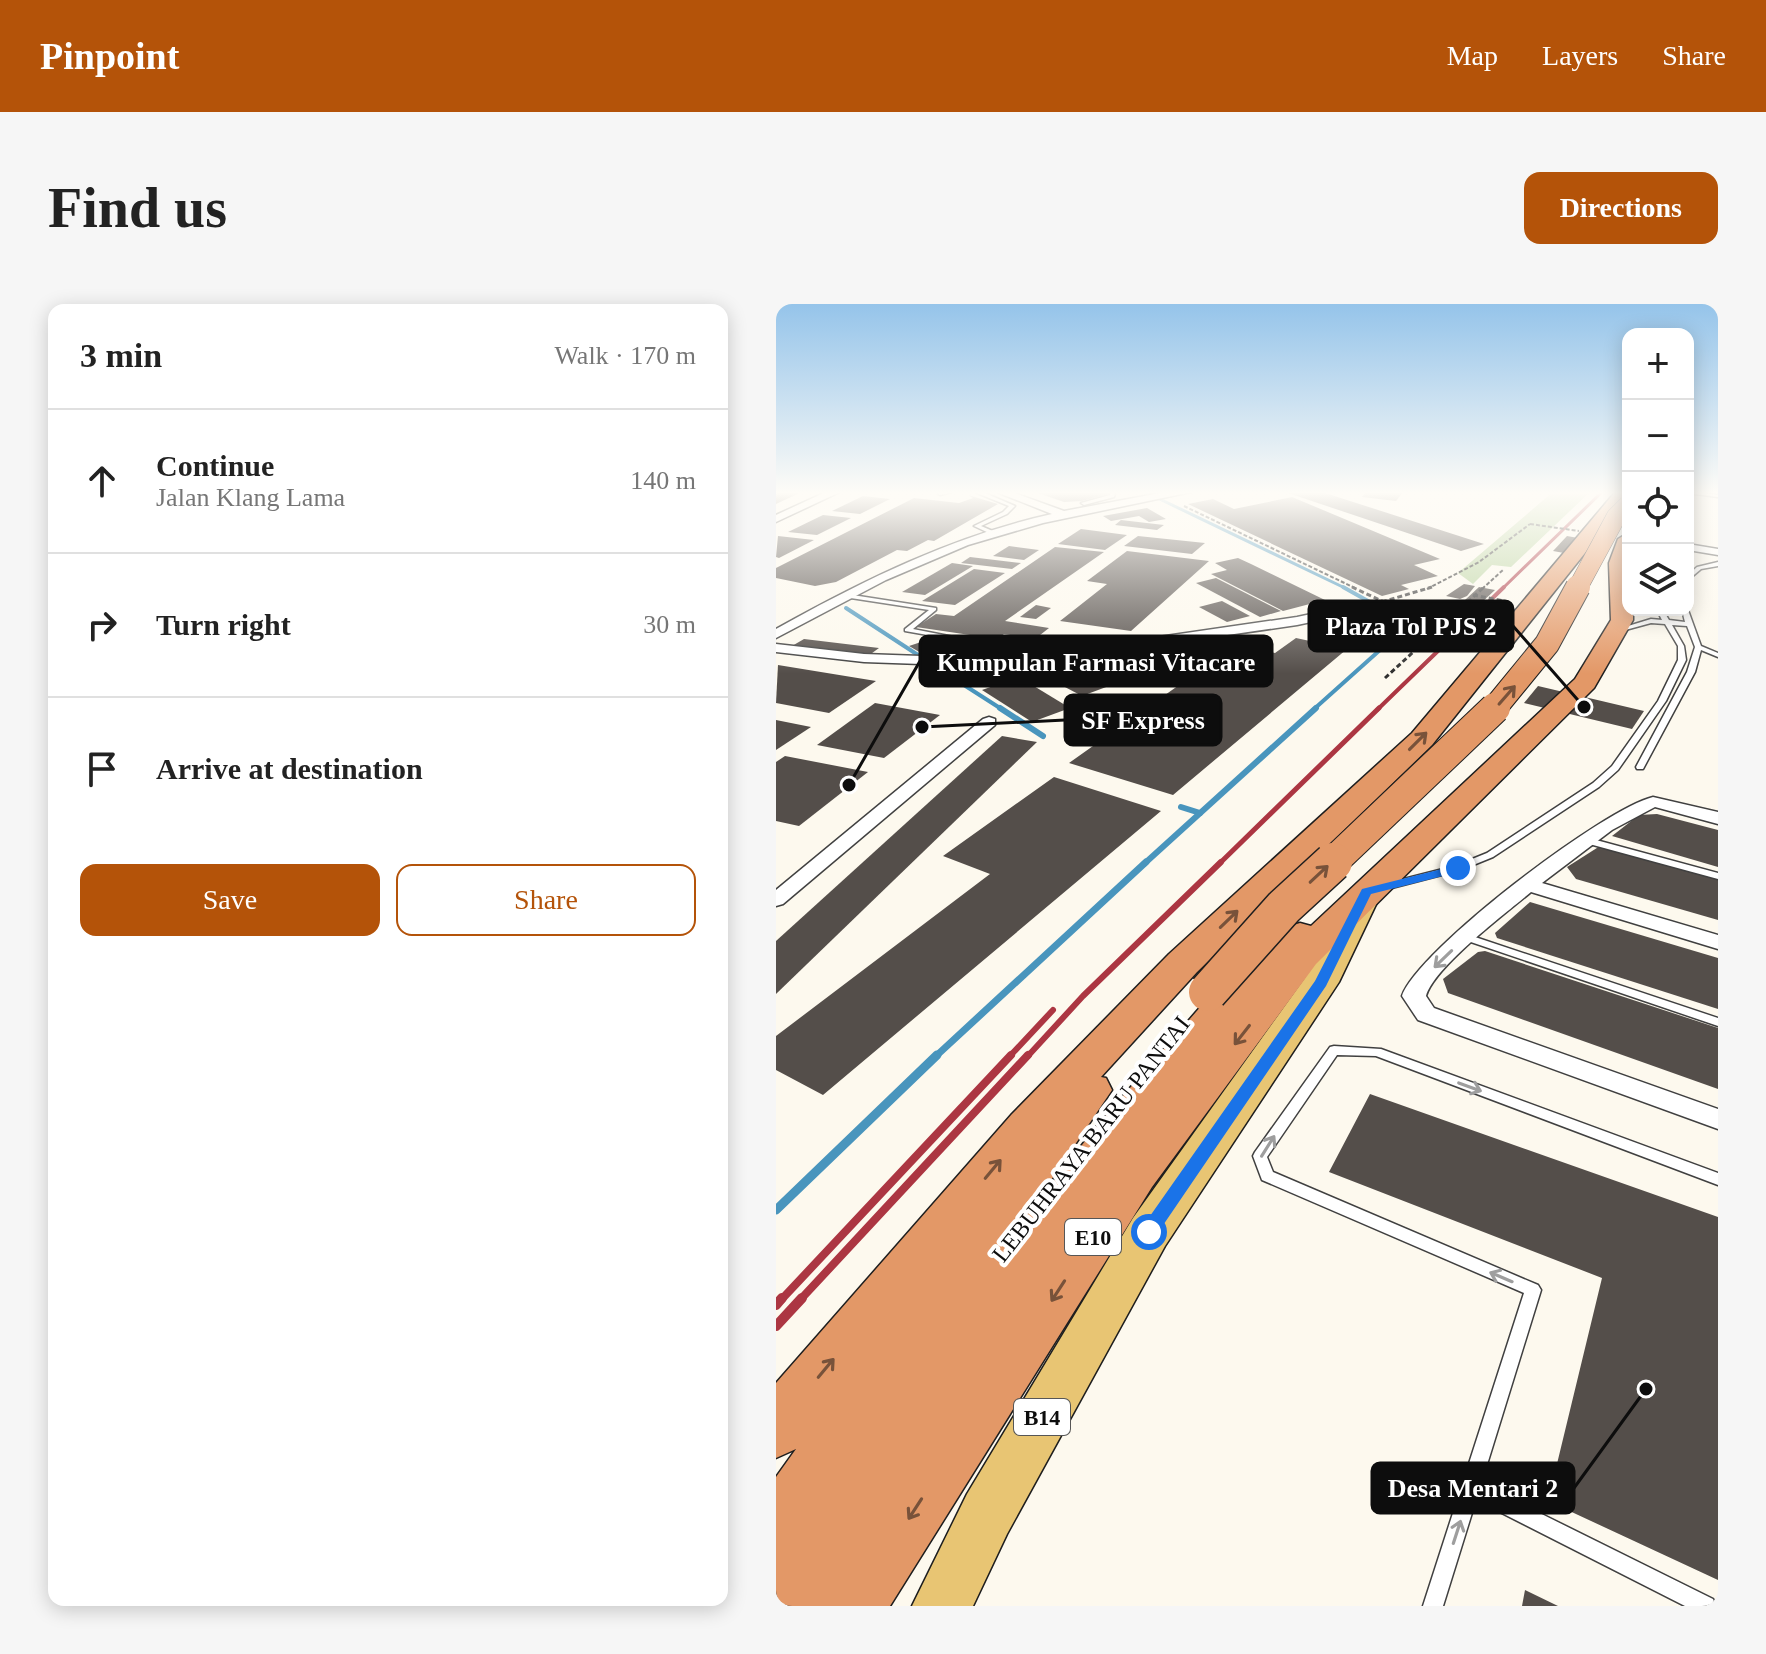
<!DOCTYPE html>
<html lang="en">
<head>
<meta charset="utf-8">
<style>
	body { margin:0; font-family:Georgia,serif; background:#f6f6f6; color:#222 }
	.controls { position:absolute; right:24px; top:24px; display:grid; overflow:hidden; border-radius:16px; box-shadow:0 4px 20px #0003 }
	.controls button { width:72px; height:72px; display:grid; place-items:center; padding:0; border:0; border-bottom:2px solid #e0e0e0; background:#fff; color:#222; font:40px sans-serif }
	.stop { position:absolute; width:24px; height:24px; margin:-18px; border:6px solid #1a73e8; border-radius:50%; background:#fff }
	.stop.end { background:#1a73e8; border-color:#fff; box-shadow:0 2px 8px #0008 }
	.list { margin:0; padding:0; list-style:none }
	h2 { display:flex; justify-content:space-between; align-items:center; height:104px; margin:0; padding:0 32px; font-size:34px }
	h2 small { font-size:26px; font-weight:400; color:#767676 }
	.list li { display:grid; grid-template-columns:52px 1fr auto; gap:24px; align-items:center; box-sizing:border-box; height:144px; padding:0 32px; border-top:2px solid #e0e0e0 }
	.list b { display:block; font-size:30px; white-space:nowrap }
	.list p { margin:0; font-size:26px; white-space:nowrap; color:#767676 }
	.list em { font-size:26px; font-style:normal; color:#767676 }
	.actions { display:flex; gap:16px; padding:24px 32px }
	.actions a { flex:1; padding:18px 0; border:2px solid #b45309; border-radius:16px; text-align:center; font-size:28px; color:#b45309 }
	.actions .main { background:#b45309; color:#fff }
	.icon { flex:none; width:44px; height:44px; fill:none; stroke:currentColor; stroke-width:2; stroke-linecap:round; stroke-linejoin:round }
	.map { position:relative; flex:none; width:942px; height:1302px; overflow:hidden; border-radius:16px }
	header { display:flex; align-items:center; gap:48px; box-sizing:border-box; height:112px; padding:0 40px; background:#b45309; color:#fff }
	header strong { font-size:38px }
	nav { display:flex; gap:44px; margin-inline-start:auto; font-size:28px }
	.intro { display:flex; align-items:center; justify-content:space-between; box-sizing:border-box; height:192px; padding:0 48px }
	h1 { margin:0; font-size:56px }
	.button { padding:20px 36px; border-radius:16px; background:#b45309; color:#fff; font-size:28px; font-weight:700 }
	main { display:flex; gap:48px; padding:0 48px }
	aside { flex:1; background:#fff; border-radius:16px; box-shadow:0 4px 20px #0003 }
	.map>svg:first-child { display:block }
	.forest { fill:#b8d29d }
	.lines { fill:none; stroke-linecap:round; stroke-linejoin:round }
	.stream-far4 { stroke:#4995bd; stroke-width:3 }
	.stream-far3 { stroke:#4995bd; stroke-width:4 }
	.stream-far2 { stroke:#4995bd; stroke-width:6 }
	.stream-far1 { stroke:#4995bd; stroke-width:7 }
	.stream { stroke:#4995bd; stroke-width:9 }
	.building { fill:#544e4a }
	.lane-casing { stroke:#404040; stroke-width:3 }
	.street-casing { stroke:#404040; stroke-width:3 }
	.primary-casing { stroke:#1e1e1e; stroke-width:3 }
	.highway-casing { stroke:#1e1e1e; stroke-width:3 }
	.path-far1 { stroke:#2f2f2f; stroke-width:2; stroke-dasharray:4 2; stroke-linecap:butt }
	.path { stroke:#2f2f2f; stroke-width:3; stroke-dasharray:5 3; stroke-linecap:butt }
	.lane { fill:#fff; fill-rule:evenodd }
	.street { fill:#fff; fill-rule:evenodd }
	.primary { fill:#e8c573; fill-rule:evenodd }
	.highway { fill:#e39867; fill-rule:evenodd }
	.rail-far5 { stroke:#ac3642; stroke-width:3 }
	.rail-far4 { stroke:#ac3642; stroke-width:4 }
	.rail-far3 { stroke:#ac3642; stroke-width:5 }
	.rail-far2 { stroke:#ac3642; stroke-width:6 }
	.rail-far1 { stroke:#ac3642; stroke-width:8 }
	.rail { stroke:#ac3642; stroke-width:10 }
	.highway-bridge-far3-casing { stroke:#1e1e1e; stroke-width:20; stroke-linecap:butt }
	.highway-bridge-far2-casing { stroke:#1e1e1e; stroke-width:26; stroke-linecap:butt }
	.highway-bridge-far1-casing { stroke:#1e1e1e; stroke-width:32; stroke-linecap:butt }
	.highway-bridge-casing { stroke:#1e1e1e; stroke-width:41; stroke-linecap:butt }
	.path-bridge-far1 { stroke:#2f2f2f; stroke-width:2; stroke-dasharray:4 2; stroke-linecap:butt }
	.path-bridge { stroke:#2f2f2f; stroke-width:3; stroke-dasharray:5 3; stroke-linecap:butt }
	.highway-bridge-far3 { stroke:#e39867; stroke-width:19 }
	.highway-bridge-far2 { stroke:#e39867; stroke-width:24 }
	.highway-bridge-far1 { stroke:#e39867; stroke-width:30 }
	.highway-bridge { stroke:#e39867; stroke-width:38 }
	.oneway { stroke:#78523a }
	.oneway2 { stroke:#9e9e9e }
	.route { fill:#1a73e8 }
	.labels { text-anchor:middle; stroke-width:8; stroke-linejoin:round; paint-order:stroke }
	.shield { fill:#fff; stroke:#565656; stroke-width:2 }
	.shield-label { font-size:22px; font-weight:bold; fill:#0d0d0d }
	.street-label { font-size:24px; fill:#0d0d0d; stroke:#fff }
	.leader { fill:none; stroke:#0d0d0d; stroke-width:3 }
	.callout-dot { fill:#0d0d0d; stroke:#fff; stroke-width:3 }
	.callout { fill:#0d0d0d; stroke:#0d0d0d; stroke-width:3 }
	.callout-label { font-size:26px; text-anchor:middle; font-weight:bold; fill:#fff }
</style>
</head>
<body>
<header>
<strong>Pinpoint</strong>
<nav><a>Map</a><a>Layers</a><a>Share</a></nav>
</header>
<div class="intro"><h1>Find us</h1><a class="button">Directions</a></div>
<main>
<aside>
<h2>3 min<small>Walk · 170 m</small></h2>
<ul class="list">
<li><svg class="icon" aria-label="ahead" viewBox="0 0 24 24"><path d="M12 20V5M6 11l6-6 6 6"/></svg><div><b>Continue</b><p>Jalan Klang Lama</p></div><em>140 m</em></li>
<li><svg class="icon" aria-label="right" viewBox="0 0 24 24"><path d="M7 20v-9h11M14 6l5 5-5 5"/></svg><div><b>Turn right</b></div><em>30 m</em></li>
<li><svg class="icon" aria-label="arrive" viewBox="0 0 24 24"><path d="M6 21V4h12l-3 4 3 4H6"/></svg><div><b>Arrive at destination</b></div></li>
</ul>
<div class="actions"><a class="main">Save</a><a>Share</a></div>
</aside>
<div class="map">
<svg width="942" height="1302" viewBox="0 0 942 1302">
	<rect width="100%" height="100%" fill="#fdf9ee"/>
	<path class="forest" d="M778 187H815L735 263 716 261 697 280 682 269Z"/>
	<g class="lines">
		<path class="stream-far4" d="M367 187 571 285"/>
		<g class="stream-far3">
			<path d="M70 304 142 351"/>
			<path d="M163 365 227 406"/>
			<path d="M537 406 633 320 567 283"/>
		</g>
		<g class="stream-far2">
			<path d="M224 404 267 432"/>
			<path d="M405 503 424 509"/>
			<path d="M368 560 540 404"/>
		</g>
		<path class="stream-far1" d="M159 753 370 558"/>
		<path class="stream" d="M0 906 161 751"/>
	</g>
	<g class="building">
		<path d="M7 187H28L0 200V190Z"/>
		<path d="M506 187H543L708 240 685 247Z"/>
		<path d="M591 187H628L620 197 586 193Z"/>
		<path d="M259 188 339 187V188L306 197 288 198Z"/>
		<path d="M192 191 222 200 158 237 152 236 131 247 121 246 60 278 39 282 0 274V264L138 194 183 199 197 194Z"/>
		<path d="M87 192 114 195 84 210 56 207Z"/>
		<path d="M516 193 664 255 638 261 662 272 625 281 633 285 606 292 412 200 437 195 458 205Z"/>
		<path d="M371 204 390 215 373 218 363 212 335 217 327 212Z"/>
		<path d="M47 211 75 214 41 231 12 228Z"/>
		<path d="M345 216 388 221 381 226 339 221Z"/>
		<path d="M305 225 351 231 329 246 282 240Z"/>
		<path d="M2 232 38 236 3 254 0 253Z"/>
		<path d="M362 232 429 239 416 250 348 242Z"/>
		<path d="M791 232 802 234 788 249 777 247Z"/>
		<path d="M233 242 263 246 248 256 217 252Z"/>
		<path d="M279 243 328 248 229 317 273 324 259 335 228 330 221 335 140 323 160 310 178 312Z"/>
		<path d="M351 247 433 257 355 327 284 317 331 280 311 277Z"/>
		<path d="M194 253 245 259 236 265 185 259Z"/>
		<path d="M462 254 475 260 549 296 507 307 435 270 451 266 439 259Z"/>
		<path d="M176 259 197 262 149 291 126 288Z"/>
		<path d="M198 265 229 269 179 301 146 297Z"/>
		<path d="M440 274 505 307 484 313 420 279Z"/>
		<path d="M688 280 699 282 691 292 684 295 670 292Z"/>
		<path d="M703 283 719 286 692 311 676 308Z"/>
		<path d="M446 297 474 312 451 318 423 303Z"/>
		<path d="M260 301 275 304 260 315 244 313Z"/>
		<path d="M520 334 571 345 397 491 293 459 461 340 499 349Z"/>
		<path d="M28 335 103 344 92 352 16 342Z"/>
		<path d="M151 336 163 344 145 349 133 342Z"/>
		<path d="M311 357 349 376 306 392 268 372Z"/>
		<path d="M2 361 100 377 53 409 0 399Z"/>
		<path d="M243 373 294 404 256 418 206 386Z"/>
		<path d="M762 382 868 407 856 425 748 399Z"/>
		<path d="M99 399 164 411 108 454 41 441Z"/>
		<path d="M0 416 35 423 0 446Z"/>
		<path d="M226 432 261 438 0 690V637Z"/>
		<path d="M9 452 92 468 23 522 0 517V458Z"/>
		<path d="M278 473 385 507 47 791 0 766V732L214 570 167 552Z"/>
		<path d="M881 510 942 526V563L836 532 863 511Z"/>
		<path d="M824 542 942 575V616L800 575 791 563Z"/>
		<path d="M754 598 942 654V705L721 634 719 629Z"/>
		<path d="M709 647 942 724V785L672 689 667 675 702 648Z"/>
		<path d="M594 790 942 913V1276L772 1197 826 974 553 868Z"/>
		<path d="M749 1286 782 1302H746Z"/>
	</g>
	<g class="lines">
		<defs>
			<g id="lane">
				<path d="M169 187H180L164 191 162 190Z"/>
				<path d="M196 187H204L239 202 231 210 205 222 219 228V230H215L198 222 227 208 233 202Z"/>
				<path d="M335 187H340L338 193 308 201 305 199 334 191Z"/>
				<path d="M912 187 942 191V193L912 189Z"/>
				<path d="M942 258V262L925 265 912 276V271L921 263Z"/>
				<path d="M70 290 160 304V306L137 325 183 334 180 336 129 327V325L153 306 68 293V291Z"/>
				<path d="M881 306H887L893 316 909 318 906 306H912L925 342 942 349V353L925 346 919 368 867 465H861L860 463 911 368 919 343 911 322 896 321 908 342 910 356 890 397 842 466 823 483 717 553 685 566 608 586 604 585 603 583 604 581 679 562 711 549 817 479 836 462 882 397 902 356V342L889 320 875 319 842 328 839 326 875 315 886 316Z"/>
				<path d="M809 533 942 569V575L806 538 804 536Z"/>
				<path d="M690 630 942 714V722L686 635 685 633Z"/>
				<path d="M558 742 605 745 942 869V881L600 752 561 751 491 853 497 868 762 981 765 986 705 1180 937 1295 940 1302H909L700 1196 667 1302H647L748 989 486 876 477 852 479 848 554 743Z"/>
			</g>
			<g id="street">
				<path d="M52 187H66L0 218V211Z"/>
				<path d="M218 187H233L288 207 395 187H420L267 219 192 241 110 276 0 334V325C88 276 177 232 276 210Z"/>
				<path d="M912 240 942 245V251L912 246Z"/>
				<path d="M582 300 588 304 587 307 521 321 231 363 88 358 0 348V340L88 350 231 355 521 313Z"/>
				<path d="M213 413 219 415V421L7 600 0 602V586L207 415Z"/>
				<path d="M877 493 942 508V520L879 503 836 526 766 579 942 631V645L755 588C730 609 658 663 650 692L658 704 942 805V825L642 716 626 692C642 646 827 505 877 493Z"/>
			</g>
			<path id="primary" d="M588 583 599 585 604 592 563 678 389 942 231 1230 197 1302H136L191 1190 357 914 529 674 577 585Z"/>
			<path id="highway" d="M840 187H852V195L656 441 421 668 325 773 330 774 336 786 250 913 320 823 453 670 511 623 524 619 535 622 799 375 835 316 833 259 842 235 852 229V306H857V316L818 384 540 660 376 883 114 1302H0V1173L20 1145 0 1154V1079L236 810 393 650 636 429Z"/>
		</defs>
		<use href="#lane" class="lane-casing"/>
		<use href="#street" class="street-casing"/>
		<use href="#primary" class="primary-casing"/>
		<use href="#highway" class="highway-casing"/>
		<g class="path-far1">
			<path d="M408 202 581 285"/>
			<path d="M651 285 703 258 754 220"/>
			<path d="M706 285 728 265"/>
		</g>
		<g class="path">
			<path d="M576 283 608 298"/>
			<path d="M606 298 656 283"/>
			<path d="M722 305 728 297"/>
			<path d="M609 374 708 283"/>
		</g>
		<use href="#lane" class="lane"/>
		<use href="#street" class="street"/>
		<use href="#primary" class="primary"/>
		<use href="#highway" class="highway"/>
		<path class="rail-far5" d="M726 285 827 187"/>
		<path class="rail-far4" d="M601 406 728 283"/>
		<path class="rail-far3" d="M443 560 603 404"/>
		<g class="rail-far2">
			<path d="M233 753 277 706"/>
			<path d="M251 753 307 692 445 558"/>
		</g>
		<g class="rail-far1">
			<path d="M5 996 235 751"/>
			<path d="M24 996 252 751"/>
		</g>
		<g class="rail">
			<path d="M0 1001 6 994"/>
			<path d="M0 1022 26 994"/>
		</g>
		<defs>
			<path id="highway-bridge-far3" d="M801 285 840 213 852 201"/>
			<path id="highway-bridge-far2" d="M717 406 771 340 802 283"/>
			<path id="highway-bridge-far1" d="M555 560 719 404"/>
			<path id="highway-bridge" d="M432 688 508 603 557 558"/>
		</defs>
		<use href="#highway-bridge-far3" class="highway-bridge-far3-casing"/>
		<use href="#highway-bridge-far2" class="highway-bridge-far2-casing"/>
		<use href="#highway-bridge-far1" class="highway-bridge-far1-casing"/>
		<use href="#highway-bridge" class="highway-bridge-casing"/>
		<path class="path-bridge-far1" d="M754 220 803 227"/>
		<path class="path-bridge" d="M697 291 728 297"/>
		<use href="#highway-bridge-far3" class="highway-bridge-far3"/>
		<use href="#highway-bridge-far2" class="highway-bridge-far2"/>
		<use href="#highway-bridge-far1" class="highway-bridge-far1"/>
		<use href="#highway-bridge" class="highway-bridge"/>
	</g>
	<defs><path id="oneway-shaft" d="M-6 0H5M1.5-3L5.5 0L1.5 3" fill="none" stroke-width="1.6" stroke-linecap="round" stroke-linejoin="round" transform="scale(2)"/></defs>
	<g class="oneway">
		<use href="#oneway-shaft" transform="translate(731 391) rotate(-49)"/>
		<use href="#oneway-shaft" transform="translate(642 437) rotate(-45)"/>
		<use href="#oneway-shaft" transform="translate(543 570) rotate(-43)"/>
		<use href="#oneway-shaft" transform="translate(453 615) rotate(-44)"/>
		<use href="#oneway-shaft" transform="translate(466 731) rotate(128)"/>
		<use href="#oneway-shaft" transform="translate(217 865) rotate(-50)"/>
		<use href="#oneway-shaft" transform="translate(282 987) rotate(123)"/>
		<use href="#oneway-shaft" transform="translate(50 1064) rotate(-50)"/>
		<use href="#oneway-shaft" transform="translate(139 1205) rotate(123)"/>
	</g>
	<g class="oneway2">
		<use href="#oneway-shaft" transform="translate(667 655) rotate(136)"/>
		<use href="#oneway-shaft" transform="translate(694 783) rotate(20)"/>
		<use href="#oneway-shaft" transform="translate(492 842) rotate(-58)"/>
		<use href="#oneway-shaft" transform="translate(725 973) rotate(-157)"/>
		<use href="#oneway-shaft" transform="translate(681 1228) rotate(-72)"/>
	</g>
	<linearGradient id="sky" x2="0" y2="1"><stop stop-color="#95c4ea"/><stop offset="0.51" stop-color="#fefcf7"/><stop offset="1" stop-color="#fefcf7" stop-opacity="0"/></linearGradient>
	<rect width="942" height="370" fill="url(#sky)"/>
	<path class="route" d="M682 561 688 564 687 567 595 590 550 682 379 933H367L365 928 367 922 539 677 586 585Z"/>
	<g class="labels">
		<g class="shield">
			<rect x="289" y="915" width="56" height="36" rx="6"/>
			<rect x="238" y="1095" width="56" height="36" rx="6"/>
		</g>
		<g class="shield-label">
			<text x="317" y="941">E10</text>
			<text x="266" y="1121">B14</text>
		</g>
		<g class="street-label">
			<text transform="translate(315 835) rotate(-52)" y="8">LEBUHRAYA BARU PANTAI</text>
		</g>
	</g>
	<path class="leader" d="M808 403L737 322M73 481L144 357M146 423L289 416M870 1085L798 1184"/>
	<g class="callout-dot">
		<circle cx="808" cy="403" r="8"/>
		<circle cx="73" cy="481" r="8"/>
		<circle cx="146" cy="423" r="8"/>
		<circle cx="870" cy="1085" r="8"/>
	</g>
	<g class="callout">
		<rect x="533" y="297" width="204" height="50" rx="8"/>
		<rect x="144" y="332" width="352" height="50" rx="8"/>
		<rect x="289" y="391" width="156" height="50" rx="8"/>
		<rect x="596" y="1159" width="202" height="50" rx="8"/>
	</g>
	<g class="callout-label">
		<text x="635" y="331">Plaza Tol PJS 2</text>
		<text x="320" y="367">Kumpulan Farmasi Vitacare</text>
		<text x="367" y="425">SF Express</text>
		<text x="697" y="1193">Desa Mentari 2</text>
	</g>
</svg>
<div class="controls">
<button>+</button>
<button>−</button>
<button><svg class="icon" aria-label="locate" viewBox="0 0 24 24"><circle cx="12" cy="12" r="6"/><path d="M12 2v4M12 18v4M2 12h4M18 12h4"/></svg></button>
<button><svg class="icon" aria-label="layers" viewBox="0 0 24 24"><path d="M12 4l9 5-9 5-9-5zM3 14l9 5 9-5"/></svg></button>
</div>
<div class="stop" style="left:373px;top:928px"></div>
<div class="stop end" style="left:682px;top:564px"></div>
</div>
</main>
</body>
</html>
